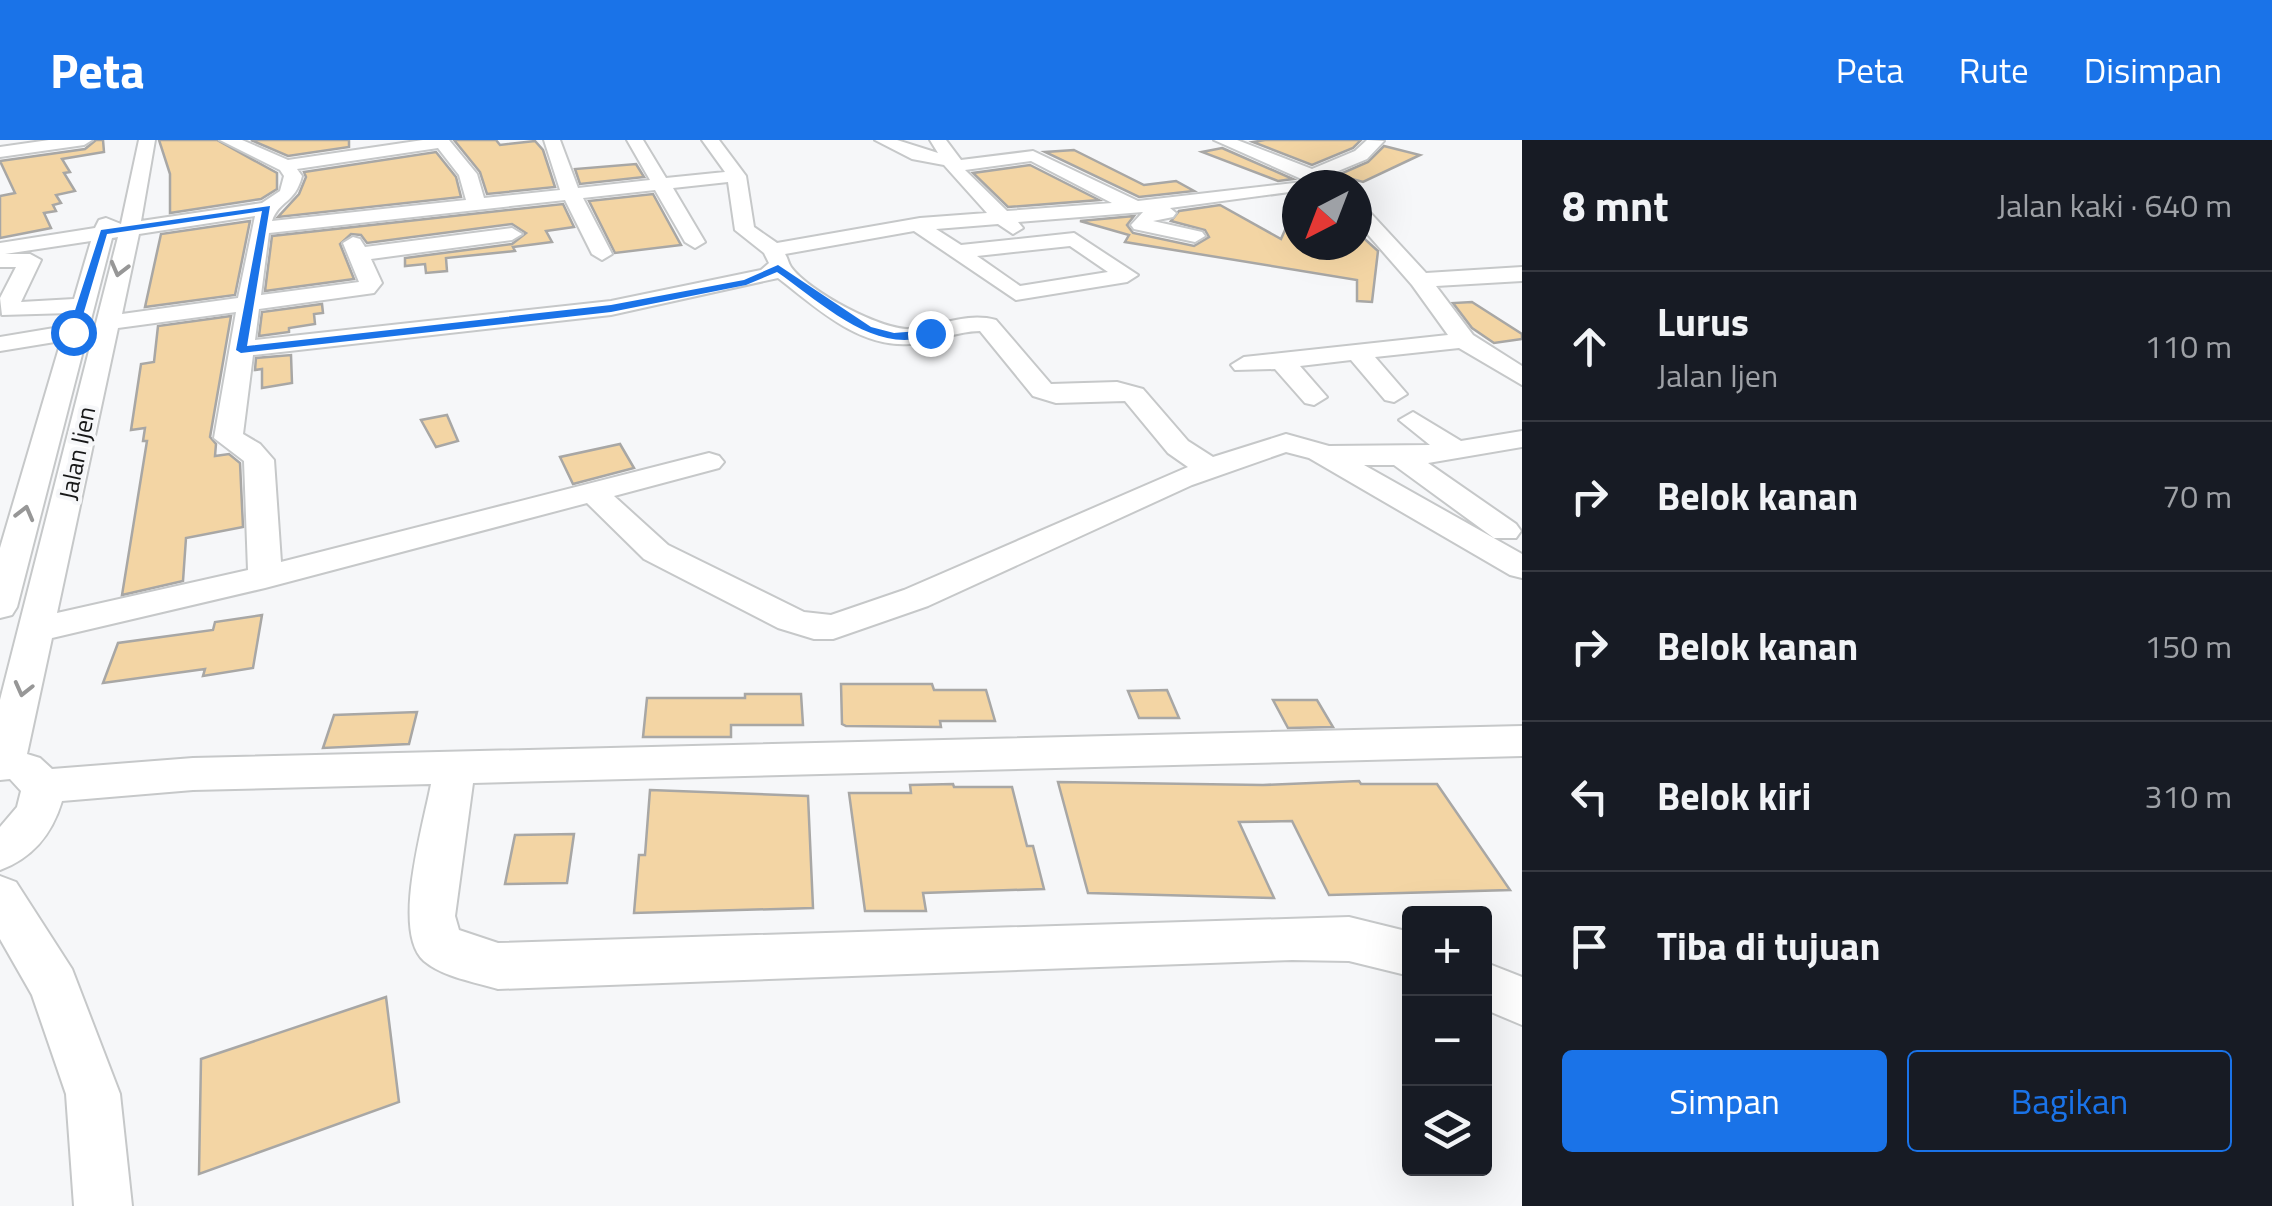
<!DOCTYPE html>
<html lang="id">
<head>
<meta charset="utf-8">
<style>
	body { margin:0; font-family:"Titillium Web",sans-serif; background:#20242c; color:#f1f3f6 }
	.controls { position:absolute; right:30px; bottom:30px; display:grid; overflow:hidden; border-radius:10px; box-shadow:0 10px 40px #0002 }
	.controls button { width:90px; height:90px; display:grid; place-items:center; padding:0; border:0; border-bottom:2px solid #363941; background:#171b24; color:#f1f3f6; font:50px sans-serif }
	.compass { position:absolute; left:1282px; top:30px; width:90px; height:90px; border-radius:50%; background:#171b24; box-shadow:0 10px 40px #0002; rotate:222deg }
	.stop { position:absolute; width:30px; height:30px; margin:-22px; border:8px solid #1a73e8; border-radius:50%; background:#fff }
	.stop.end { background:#1a73e8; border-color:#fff; box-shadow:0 2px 10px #0008 }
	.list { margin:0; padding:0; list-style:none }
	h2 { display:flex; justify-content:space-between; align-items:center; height:130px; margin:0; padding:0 40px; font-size:42px }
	h2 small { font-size:32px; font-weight:400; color:#9ea1a6 }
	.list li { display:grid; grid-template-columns:65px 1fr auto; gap:30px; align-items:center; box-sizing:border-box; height:150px; padding:0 40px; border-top:2px solid #363941 }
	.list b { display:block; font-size:38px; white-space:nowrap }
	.list p { margin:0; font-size:32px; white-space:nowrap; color:#9ea1a6 }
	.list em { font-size:32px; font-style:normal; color:#9ea1a6 }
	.actions { display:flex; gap:20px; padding:30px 40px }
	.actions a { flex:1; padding:22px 0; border:2px solid #1a73e8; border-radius:10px; text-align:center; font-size:35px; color:#1a73e8 }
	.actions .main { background:#1a73e8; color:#fff }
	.icon { flex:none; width:55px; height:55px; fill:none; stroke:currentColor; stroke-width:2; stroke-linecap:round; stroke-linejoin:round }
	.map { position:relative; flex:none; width:1522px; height:1066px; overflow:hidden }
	header { display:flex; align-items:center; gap:60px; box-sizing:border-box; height:140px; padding:0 50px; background:#1a73e8; color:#fff }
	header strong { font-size:48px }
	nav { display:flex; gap:55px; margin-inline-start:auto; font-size:35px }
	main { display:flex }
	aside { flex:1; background:#171b24 }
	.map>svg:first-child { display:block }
	.building { fill:#f3d5a4; stroke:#a8a7a5; stroke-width:2.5 }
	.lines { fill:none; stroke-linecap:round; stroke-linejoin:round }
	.minor-casing { stroke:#c6c8c9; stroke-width:4 }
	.minor { fill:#fff; fill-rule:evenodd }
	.oneway { stroke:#979797 }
	.route { fill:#1a73e8 }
	.labels { text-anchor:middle; stroke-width:8; stroke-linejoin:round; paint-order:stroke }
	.far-street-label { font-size:25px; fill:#171818; stroke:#f6f7f9 }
</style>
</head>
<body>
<header>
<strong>Peta</strong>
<nav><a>Peta</a><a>Rute</a><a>Disimpan</a></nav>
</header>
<main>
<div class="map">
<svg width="1522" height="1066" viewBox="0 0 1522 1066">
	<rect width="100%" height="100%" fill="#f6f7f9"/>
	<g class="building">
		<path d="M96 0H103L104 12 62 19 70 32 64 33 75 51 56 55 61 63 53 65 56 71 44 73 51 88 0 98V56L15 53 0 21 85 9Z"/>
		<path d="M159 0H217L277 33V49L261 59 170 73V34Z"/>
		<path d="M251 0H349V7L288 16Z"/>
		<path d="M454 0H496L500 5 535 1 543 10 555 47 487 54 480 32Z"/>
		<path d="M1265 0H1361L1353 8 1312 25 1253 2Z"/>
		<path d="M1384 6 1420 15 1363 42 1338 35 1368 22Z"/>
		<path d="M1222 8 1293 39 1278 41 1202 12Z"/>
		<path d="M1074 10 1144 45 1176 41 1194 51 1139 57 1045 12Z"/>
		<path d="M436 12 456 37 461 57 278 77 299 54 306 37 304 32Z"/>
		<path d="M636 24 644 37 580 44 575 29Z"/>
		<path d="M1030 25 1099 60 1008 67 973 33Z"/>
		<path d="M653 54 681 105 615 113 589 61Z"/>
		<path d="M1297 63V105H1357V92L1378 111 1372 162 1357 161V140L1125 102 1129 95 1080 81 1134 76 1127 85 1133 93 1194 106 1209 97 1205 90 1171 81 1179 71 1220 65 1281 99Z"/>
		<path d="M563 64 574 87 546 91 552 102 513 107 515 111 446 118 447 131 426 133 425 124 405 126V118L512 104 526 93 512 84 367 103 361 95 351 94 340 104 354 139 265 151 272 96Z"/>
		<path d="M250 81 235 155 145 167 161 94Z"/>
		<path d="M1472 162 1522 194V199L1494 203 1472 188 1453 163Z"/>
		<path d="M322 164 323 173 314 174 315 184 289 188V192L259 196 262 172Z"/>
		<path d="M231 176 210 297 216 304 215 316 229 314 240 323 243 387 186 398 183 441 122 455 147 301H143L145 288 131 290 141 224 154 222 158 186Z"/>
		<path d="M291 215 292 243 262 248V229L255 230 256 218Z"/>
		<path d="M447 275 458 301 436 307 421 280Z"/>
		<path d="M620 304 634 328 573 344 560 317Z"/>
		<path d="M262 475 253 528 203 536 205 529 103 543 118 503 213 490 215 482Z"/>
		<path d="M841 544H932L934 550H986L995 581H940L941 587 846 586 842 584Z"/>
		<path d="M1167 550 1179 578H1139L1128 551Z"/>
		<path d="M745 554H801L803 585H731V597H643L647 558H745Z"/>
		<path d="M1273 560H1317L1333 587 1288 588Z"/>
		<path d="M417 572 409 604 323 608 334 575Z"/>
		<path d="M1359 641 1361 644H1437L1510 750 1329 755 1292 681 1239 682 1274 758 1088 753 1058 642 1263 645Z"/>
		<path d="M953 644 954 647H1012L1027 706H1033L1044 749 923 753 926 771H865L849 653H911L910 645Z"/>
		<path d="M650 650 808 656 813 768 634 773 639 715H645Z"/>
		<path d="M574 694 567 743 505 744 515 695Z"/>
		<path d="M386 857 399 962 199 1034 201 919Z"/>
	</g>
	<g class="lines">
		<defs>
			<g id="minor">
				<path d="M49 0H92L84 5 0 17V7Z"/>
				<path d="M139 0H155L141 81 262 63 280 51 284 36 280 30 220 0H242L288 20 423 0H449L477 34 484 58 560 50 544 0H560L578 48 650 40 627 0H643L666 38 725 32 702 0H719L746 36 754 87 777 103 920 78 987 73 944 25 912 19 875 0H897L938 13 930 0H946L961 20 1033 11 1138 61 1303 42 1305 45H1297V51L1170 68 1176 73 1173 77 1153 81 1202 92 1205 96 1195 102 1134 89 1131 85 1143 72 1018 82 1023 88 1013 94 998 84 936 89 961 105 1074 93 1138 135 1127 142 1016 160 914 91 785 114C788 118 788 123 791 127 808 151 883 192 913 189 942 186 966 172 996 180L1051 244 1117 242 1143 249 1188 301 1213 317 1286 294 1329 306 1430 305 1399 280 1413 272 1461 301 1522 291V307L1428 323 1516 384 1521 391 1516 398H1494L1394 325H1364L1522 414V438L1510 435 1309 318 1286 312 1192 345 928 466 833 499H814L778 488 644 419 587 363 265 448 52 498 27 614 40 618 52 629 193 618 1522 586V616L473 643 455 776 459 790 498 803 1349 777 1410 792V836L1349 821 1292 820 498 849C475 842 443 837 424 821 391 792 424 683 431 644L193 650 62 661C52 694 33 718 0 730V687L17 667 21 651 10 639 0 640V560L118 97 112 98 17 467 12 475 0 478V408L61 201 0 211V197L66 186 70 173 2 175 0 158 16 127H0V103L95 88 99 80 106 78 121 84ZM438 8 459 35 466 60 272 81C279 60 295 64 302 36L297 29ZM1031 21 1112 63 1007 71 965 30ZM728 42 735 90 764 113 769 123 761 130 611 161 255 200 259 169 374 153 382 143 371 119 512 100 522 94 512 88 365 107 360 99 353 97 343 103 359 142 261 155 269 93 565 60 592 114 602 120 612 114 583 58 655 50 685 102 695 108 705 102 673 48ZM255 76 238 158 122 174 139 94ZM91 101 74 159 21 162 41 120 30 114H5ZM1070 106 1108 132 1020 146 977 116ZM778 138C816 167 858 208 910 204 934 203 956 191 980 191L1033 256 1056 263 1125 261 1168 313 1188 327 904 450 831 475 804 472 668 405 614 356 719 328 724 322 719 316 709 313 281 422 274 320 260 304 243 294 253 215 611 175ZM236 172 214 298 244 321 248 430 57 473 118 188Z"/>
				<path d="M1214 0H1237L1312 29 1355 11 1367 0 1384 1 1367 19 1326 36 1337 45H1315Z"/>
				<path d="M1357 64 1364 66 1426 133 1522 127V141L1436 146 1473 195 1522 226V245L1459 208 1375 217 1407 254 1394 262 1385 260 1351 220 1300 226 1327 257 1314 265 1305 263 1275 229 1235 230 1231 225 1244 217 1448 195 1412 145 1357 82Z"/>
				<path d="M0 736 16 742 72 829 120 954 132 1066H74L66 954 32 855 0 799Z"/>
				<path d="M1484 822 1522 837V885L1484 869Z"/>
			</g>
		</defs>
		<use href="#minor" class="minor-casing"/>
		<use href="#minor" class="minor"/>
	</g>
	<defs><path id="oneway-chevron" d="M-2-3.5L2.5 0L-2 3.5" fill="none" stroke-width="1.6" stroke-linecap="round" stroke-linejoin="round" transform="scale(2.5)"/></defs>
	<g class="oneway">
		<use href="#oneway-chevron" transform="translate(119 129) rotate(105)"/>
		<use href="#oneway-chevron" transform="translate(25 373) rotate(-75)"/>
		<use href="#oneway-chevron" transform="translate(23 549) rotate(104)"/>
	</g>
	<path class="route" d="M270 66 247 206 611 165 744 140 778 125 871 187 894 193 930 190 935 193C879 220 821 162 777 132L746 145 611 172 241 213 236 210 262 71 107 94 78 192 73 195 68 192 101 90Z"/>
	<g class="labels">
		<g class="far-street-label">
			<text transform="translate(77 313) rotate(-78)" y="9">Jalan Ijen</text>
		</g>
	</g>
</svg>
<div class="controls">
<button>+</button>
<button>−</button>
<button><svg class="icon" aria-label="layers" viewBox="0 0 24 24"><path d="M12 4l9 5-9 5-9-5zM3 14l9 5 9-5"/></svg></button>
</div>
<svg class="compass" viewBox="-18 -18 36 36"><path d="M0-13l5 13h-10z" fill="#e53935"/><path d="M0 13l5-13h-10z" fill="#9ea1a6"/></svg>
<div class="stop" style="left:73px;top:192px"></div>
<div class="stop end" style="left:930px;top:193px"></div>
</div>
<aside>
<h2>8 mnt<small>Jalan kaki · 640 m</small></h2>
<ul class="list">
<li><svg class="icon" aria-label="ahead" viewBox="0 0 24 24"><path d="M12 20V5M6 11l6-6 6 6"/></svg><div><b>Lurus</b><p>Jalan Ijen</p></div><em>110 m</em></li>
<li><svg class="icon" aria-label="right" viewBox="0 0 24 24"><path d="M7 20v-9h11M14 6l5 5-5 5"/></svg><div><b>Belok kanan</b></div><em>70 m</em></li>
<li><svg class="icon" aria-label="right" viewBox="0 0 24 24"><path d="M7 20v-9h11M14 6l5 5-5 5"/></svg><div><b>Belok kanan</b></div><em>150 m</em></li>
<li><svg class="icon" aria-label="left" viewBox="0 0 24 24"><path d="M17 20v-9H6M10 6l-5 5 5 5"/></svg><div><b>Belok kiri</b></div><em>310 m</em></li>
<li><svg class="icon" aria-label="arrive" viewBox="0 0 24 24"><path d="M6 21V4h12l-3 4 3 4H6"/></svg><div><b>Tiba di tujuan</b></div></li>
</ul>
<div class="actions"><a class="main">Simpan</a><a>Bagikan</a></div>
</aside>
</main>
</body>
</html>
